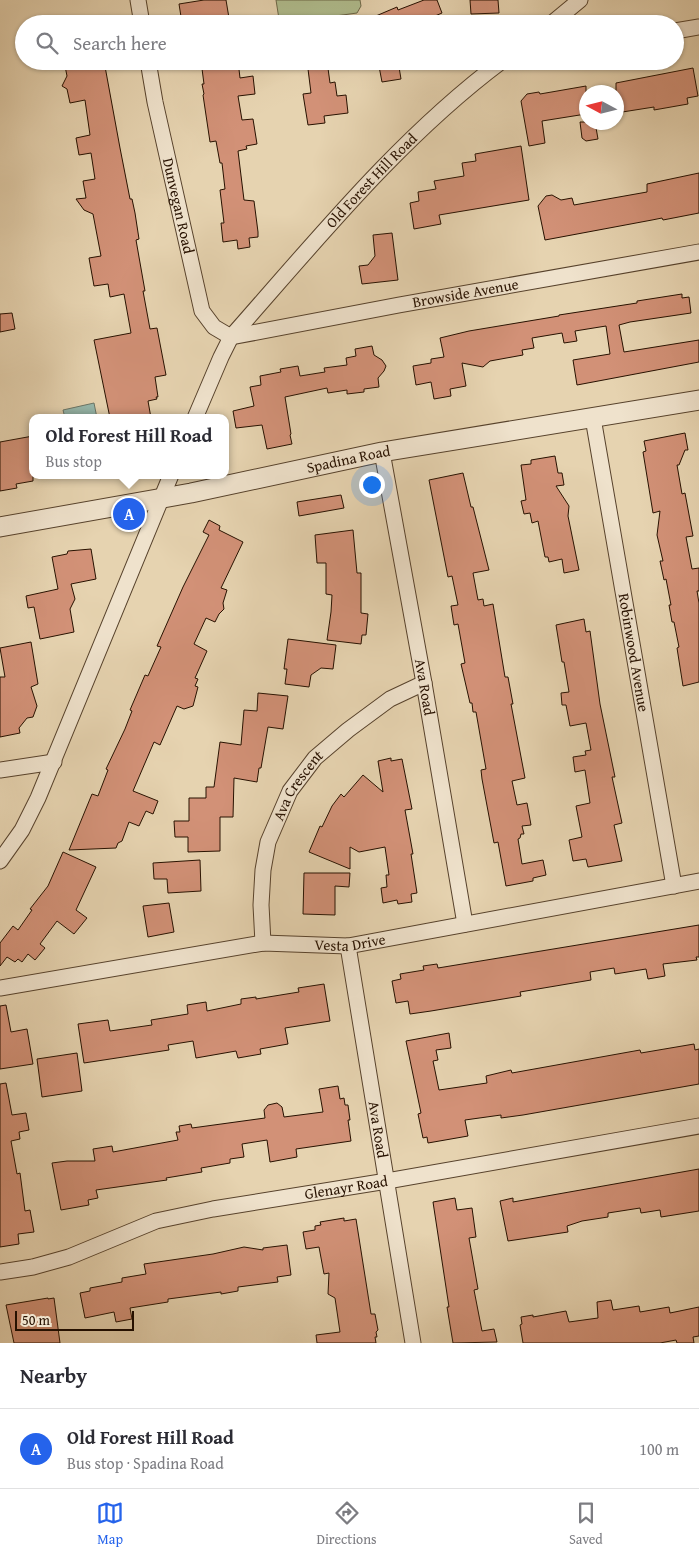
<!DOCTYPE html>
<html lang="en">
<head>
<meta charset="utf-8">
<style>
	body { margin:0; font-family:"Gentium Book Plus",serif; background:#f2f2f3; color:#2b2b33 }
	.compass { position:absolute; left:579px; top:85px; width:45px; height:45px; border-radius:50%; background:#fff; box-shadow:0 1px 4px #0004; rotate:277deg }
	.scale { position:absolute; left:15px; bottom:12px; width:119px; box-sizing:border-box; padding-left:5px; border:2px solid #271100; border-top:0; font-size:14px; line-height:18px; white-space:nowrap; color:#271100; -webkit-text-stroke:4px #efe2cc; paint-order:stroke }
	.you { position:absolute; left:371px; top:484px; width:18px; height:18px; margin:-12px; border:4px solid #fff; border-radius:50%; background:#1a73e8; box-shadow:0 0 0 8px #1a73e833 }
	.badge { display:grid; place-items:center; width:32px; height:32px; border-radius:50%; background:#2563eb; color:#fff; font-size:16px; font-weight:700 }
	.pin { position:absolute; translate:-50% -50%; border:2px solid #fff; box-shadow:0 1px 5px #0006 }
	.popup { position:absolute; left:29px; top:414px; width:200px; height:65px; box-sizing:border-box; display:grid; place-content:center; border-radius:10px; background:#fff; filter:drop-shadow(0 1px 4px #0005); font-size:16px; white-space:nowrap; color:#7c7c81 }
	.popup b { font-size:19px; color:#2b2b33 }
	.popup::after { content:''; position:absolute; left:50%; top:100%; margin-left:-10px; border:10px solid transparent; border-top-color:#fff }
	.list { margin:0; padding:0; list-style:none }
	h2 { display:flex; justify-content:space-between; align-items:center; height:65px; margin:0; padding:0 20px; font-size:21px }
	h2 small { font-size:16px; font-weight:400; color:#7c7c81 }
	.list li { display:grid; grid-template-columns:32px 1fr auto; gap:15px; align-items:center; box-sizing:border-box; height:80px; padding:0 20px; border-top:1px solid #e1e1e2 }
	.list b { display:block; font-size:19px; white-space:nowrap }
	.list p { margin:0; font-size:16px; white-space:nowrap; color:#7c7c81 }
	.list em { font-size:16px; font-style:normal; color:#7c7c81 }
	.icon { flex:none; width:28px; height:28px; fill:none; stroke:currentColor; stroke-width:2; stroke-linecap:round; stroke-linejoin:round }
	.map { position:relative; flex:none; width:699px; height:1343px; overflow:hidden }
	.search { position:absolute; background:#fff; box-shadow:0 1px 4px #0004; left:15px; right:15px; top:15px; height:55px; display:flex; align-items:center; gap:12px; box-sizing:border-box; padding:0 18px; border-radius:28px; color:#7c7c81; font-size:19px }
	.sheet { height:145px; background:#fff }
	nav { display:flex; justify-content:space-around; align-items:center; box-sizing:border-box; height:70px; border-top:1px solid #e1e1e2; background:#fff; font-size:14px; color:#7c7c81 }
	nav a { display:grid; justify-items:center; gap:2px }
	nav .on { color:#2563eb }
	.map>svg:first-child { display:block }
	.green { fill:#b0be8f; stroke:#6c6848 }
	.water { fill:#96b8ac; stroke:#6a7567 }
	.building { fill:#d29177; stroke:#271100 }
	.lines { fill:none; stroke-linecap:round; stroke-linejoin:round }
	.minor-casing { stroke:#57422c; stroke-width:17 }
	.tertiary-casing { stroke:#57422c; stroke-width:21 }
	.minor { stroke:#efe2cc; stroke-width:15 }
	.tertiary { stroke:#efe2cc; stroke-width:19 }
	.labels { text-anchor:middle; stroke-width:4.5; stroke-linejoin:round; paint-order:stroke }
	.street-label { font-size:15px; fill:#271100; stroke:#efe2cc }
</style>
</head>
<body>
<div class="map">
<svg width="699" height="1343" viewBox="0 0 699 1343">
	<rect width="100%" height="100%" fill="#e6d3b0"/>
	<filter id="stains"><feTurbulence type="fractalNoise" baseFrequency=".004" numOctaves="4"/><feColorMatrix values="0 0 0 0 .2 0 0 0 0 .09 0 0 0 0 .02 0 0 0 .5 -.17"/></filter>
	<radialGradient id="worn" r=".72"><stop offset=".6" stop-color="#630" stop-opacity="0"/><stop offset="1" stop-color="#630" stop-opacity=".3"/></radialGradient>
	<path class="green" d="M276 0H360L361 6 357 13 285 23 279 19Z"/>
	<path class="water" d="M94 403 97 418H65L63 410Z"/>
	<g class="building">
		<path d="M204 0H226L230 24 182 23 179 4Z"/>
		<path d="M424 0H437L442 13 435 16 438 24H357L397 7 398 10Z"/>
		<path d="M470 0H498L499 13 471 14Z"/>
		<path d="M64 61H104L120 148 130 199H132L135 213 139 239 136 240 145 291H143L150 329 157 328 166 375 155 377 158 397H156L157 399 148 401 151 418H110L94 340 131 333 124 294 110 297 108 284 94 286 89 258 101 256 93 214 84 210 76 199 86 198 83 181 95 179 91 153 79 155 76 138 90 135 85 100 70 103 67 89 62 86 67 76Z"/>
		<path d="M201 61H238L240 78 253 76 255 94 238 96 242 120 253 119 257 144 246 146 247 149 238 151 244 200 254 201 258 232V237L249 238 250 247 238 249 237 240 223 242 221 223H224L220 190 225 189 222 163H220L216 141 210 142 203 95 204 94 202 84H204Z"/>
		<path d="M307 61H327L330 83 335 82 337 96 346 95 348 113 324 116 325 123 308 125 303 94 311 93Z"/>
		<path d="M378 61H398L401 79 382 82Z"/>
		<path d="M693 68 698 96 687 98 688 104 654 110V107L616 113V83Z"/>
		<path d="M586 86V114L542 121 545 143 529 146 521 101 527 94 539 92 540 94Z"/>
		<path d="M580 122H595L598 139 586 141 582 138Z"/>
		<path d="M521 146 529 200 439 215 441 224 414 229 410 203 419 201 418 192 436 189 434 181 464 176 462 163 476 161 475 154Z"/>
		<path d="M699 173V213L663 220 662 218 652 220 545 240 538 206 546 196 552 195 561 200 572 198 574 205 647 192V184Z"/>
		<path d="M392 233 398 280 362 284 359 266 368 265 375 256 373 235Z"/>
		<path d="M682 294V298L689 297 691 313 630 322 619 325 624 352 699 340V362L577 385 573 360 610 354 606 326 575 331 577 341 564 343 562 333 532 338 534 348 522 350 523 355 490 361 483 367 462 363 466 386 450 389 451 396 434 399 431 382 416 385 413 366 431 363V359L444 357 440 338 469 331 559 316V315L637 303V301Z"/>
		<path d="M12 313 15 329 0 332V314Z"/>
		<path d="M372 346 374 355 382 360 386 366 384 371 378 378 379 387 364 389V392L347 394V390L328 393 327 388 285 397 291 434 290 435 292 444 267 449 262 425 236 428 233 411 254 406 250 387 261 385 260 376 281 372 280 369 298 366 300 376 325 372 324 368 347 365 346 358 356 356 355 349Z"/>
		<path d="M685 433 688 450H685L679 465H677L682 494 685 493 693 536 686 537 692 569 699 568V591H697L699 603V682L683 686 677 648 679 647 674 622H672L669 605H671L666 579 664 580 660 561H663L657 535 660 511 653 513 643 452 646 451 644 441Z"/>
		<path d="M33 436V481L16 484 17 488 0 491V442Z"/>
		<path d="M555 456 558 473H562L564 485 556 486 569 506 568 516 579 570 564 573 562 559 549 562 548 557H545L538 521 532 523 530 513 524 514 521 501 526 500 521 465 531 464V460Z"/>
		<path d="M463 473 471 507H473L489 570 473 573 478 600 483 599 484 606 493 604 505 677H508L513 704H511L525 778 512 781 517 805 527 803 531 825 522 826 524 834H521L520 838 518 839 522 864 543 860 546 875 533 878V881L506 886 498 842 494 843 482 779 481 770 486 769 476 712H473L472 703H470L461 664 465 663 458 624 454 625 451 606 458 605 452 576 448 577 429 480Z"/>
		<path d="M341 495 344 508 299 516 297 502Z"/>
		<path d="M209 520 220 526 219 530 243 542 221 588 227 590 223 603 224 609 219 614 215 622 206 618 194 644 207 651 195 678 198 679 195 686 198 687 193 706 184 709 177 706 160 745 154 742 133 791 158 801 153 814 146 811 139 826 129 822 122 841 118 843 116 848 69 850 92 794 98 796 108 770 106 769 125 729 132 711 130 710 145 675 148 676 161 647 157 646 183 587 209 535 203 532Z"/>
		<path d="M353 530 357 573H361V613L368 614 366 635H362L361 644 327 640 331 612 332 595 326 594V563H317L315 535Z"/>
		<path d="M91 549 96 579 71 584 75 599 70 609 74 632 40 639 34 607 28 608 26 596 58 589 52 557 67 554 68 551Z"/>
		<path d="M584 619 586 632 590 631 600 704 615 777H612L622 823 614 825 622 861 588 867 586 859 573 861 569 840 582 837 576 806 590 803 585 770 575 772 573 757 586 755 585 751 591 750 586 723 570 726 566 705H562L561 693 569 692 564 662H562L556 625Z"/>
		<path d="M288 639 336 645 333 669 321 668 311 675 309 687 285 684 287 669H284Z"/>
		<path d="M31 642 38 684 31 687 37 706 33 717 27 718 19 728 20 733 0 737V677H5L0 648Z"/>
		<path d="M258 693 288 696 283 729 268 727 261 768H259L257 782 234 778 233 817H220V851L188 852V837H175L174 821H189V798H206V787H214L220 742 241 745 244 710 257 711Z"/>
		<path d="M391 758V761L402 759 412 809 405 810 413 854H411L417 893 411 894 412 902 398 904 397 900 383 903 381 888 387 887 386 875H389L385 847 359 852 350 847V869L309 852 320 826 322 827 332 806 341 794 344 797 363 775 383 792 378 761Z"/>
		<path d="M63 852 96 867 76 910 87 918 74 934 57 921 40 944 45 948 35 960 28 954 22 962 18 959 15 962 7 957 0 966V943L13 926 18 930 32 910 30 909 48 886Z"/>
		<path d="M200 860 201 891 168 893 167 879H154L153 863Z"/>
		<path d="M304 873H350L349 887 335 886V915L303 914Z"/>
		<path d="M169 903 174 932 148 937 143 906Z"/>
		<path d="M699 925V957H696L697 960 663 964 665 976 648 979 646 969 615 974 614 968 590 972 591 980 520 992 521 996 431 1011 410 1014 408 1001 396 1003 392 981 401 979 400 974 424 970 423 966 437 964 438 968Z"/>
		<path d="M324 984 330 1021 285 1028 288 1044 260 1049 261 1054 238 1058 236 1051 196 1058 193 1041 168 1045 169 1050 84 1063 78 1024 108 1020 110 1031 152 1025 151 1020 188 1014 187 1005 206 1002 207 1011 241 1004V999L256 997V999L299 992 298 988Z"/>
		<path d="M6 1005 11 1032 27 1029 33 1064 0 1069V1006Z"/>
		<path d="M449 1033 451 1048 436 1050 438 1060 433 1061 439 1090 487 1083 486 1076 511 1070 512 1073 640 1050 641 1053 694 1044 695 1050 699 1049V1084L523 1115 501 1118V1115L465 1120 468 1136 428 1143 427 1137 423 1138 418 1114 421 1113 406 1041Z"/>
		<path d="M77 1053 82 1091 42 1097 37 1059Z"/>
		<path d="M6 1083 12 1115 26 1113 29 1130 19 1132 20 1139 11 1141 17 1174 20 1173 25 1211 30 1210 34 1232 18 1234 19 1244 0 1247V1084Z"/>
		<path d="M338 1086 340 1099 344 1098 345 1105H348L350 1120H348L351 1141 296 1149 297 1157 270 1162 267 1140 242 1144 244 1157 230 1159V1163L201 1168 202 1172 166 1178 167 1180 96 1190 98 1198 88 1200 89 1205 61 1210 52 1163 67 1161H95L93 1149 112 1146 113 1152 178 1140 176 1132H180L179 1126 191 1124 192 1128 265 1118 264 1110 268 1105 277 1103 282 1107 284 1117 323 1112 319 1089Z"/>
		<path d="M699 1169V1211L661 1217 660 1210 641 1213 640 1208 608 1213V1217L582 1221 567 1226 568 1232 508 1241 500 1201 513 1198V1202Z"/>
		<path d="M455 1198 457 1210 472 1208 476 1237 469 1238 478 1289 474 1290 482 1331 494 1329 497 1342 453 1343 447 1307H449L433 1202Z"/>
		<path d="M344 1218V1221L356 1219 371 1314H375L378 1330 376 1332 377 1337H375L376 1343H317L316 1335 340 1332 335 1298 328 1294 329 1273 324 1274 319 1247 306 1249 303 1232 315 1230V1226L321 1225 320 1222Z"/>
		<path d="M287 1245 291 1275 277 1277 278 1282 238 1287V1291L221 1294V1292L168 1299V1302L130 1308 132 1319 116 1322 114 1312 85 1318 80 1293 90 1291V1288L122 1282V1278L146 1274 144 1264 213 1254 244 1247 263 1250V1248Z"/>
		<path d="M48 1298V1299L54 1298 60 1343H14L6 1305Z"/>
		<path d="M611 1300 613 1310 639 1306 640 1312 669 1307 670 1313 699 1307V1336L693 1337 694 1343H677L676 1340 660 1343H523L520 1325 522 1324 521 1317 533 1315V1317L566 1311 569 1322 598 1318 597 1302Z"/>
	</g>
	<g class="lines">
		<defs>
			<g id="minor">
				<path d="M138 0 142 24"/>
				<path d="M551 24 580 0"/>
				<path d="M675 31 699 27"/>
				<path id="s1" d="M148 61 155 102 202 311 214 327 231 337 399 305 699 252"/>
				<path id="s2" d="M195 418 221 357 231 337C316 241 399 138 502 61"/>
				<path id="s3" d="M593 418 674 886"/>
				<path id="s4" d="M382 452 424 683 465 924"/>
				<path d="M0 770 54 762"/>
				<path d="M0 861 22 830 38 798 171 475"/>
				<path id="s5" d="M263 943 261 905 263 870 268 842 290 791 315 758 348 730 390 699 424 683"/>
				<path id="s6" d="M348 946 413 1343"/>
				<path id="s7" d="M0 988 263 943 348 946 699 881"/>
				<path id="s8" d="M0 1272 33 1267 69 1257 156 1221 213 1209 387 1181 699 1126"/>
			</g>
			<g id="tertiary">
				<path id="s9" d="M0 527 191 493 382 452 699 400"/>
			</g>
		</defs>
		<use href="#minor" class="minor-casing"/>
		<use href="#tertiary" class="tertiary-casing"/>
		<use href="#minor" class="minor"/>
		<use href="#tertiary" class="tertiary"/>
	</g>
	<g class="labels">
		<g class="street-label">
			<text dy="5" stroke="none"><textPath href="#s2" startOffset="299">Old Forest Hill Road</textPath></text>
			<text dy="5" stroke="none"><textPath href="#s1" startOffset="148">Dunvegan Road</textPath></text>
			<text dy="5" stroke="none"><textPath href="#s1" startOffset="534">Browside Avenue</textPath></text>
			<text dy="5" stroke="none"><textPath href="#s9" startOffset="355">Spadina Road</textPath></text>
			<text dy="5" stroke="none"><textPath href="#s3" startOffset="238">Robinwood Avenue</textPath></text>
			<text dy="5" stroke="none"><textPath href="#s4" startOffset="239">Ava Road</textPath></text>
			<text dy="5" stroke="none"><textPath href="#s5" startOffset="166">Ava Crescent</textPath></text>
			<text dy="5" stroke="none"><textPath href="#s7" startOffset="354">Vesta Drive</textPath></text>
			<text dy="5" stroke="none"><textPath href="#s6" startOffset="186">Ava Road</textPath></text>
			<text dy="5" stroke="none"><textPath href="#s8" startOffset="358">Glenayr Road</textPath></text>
		</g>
	</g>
	<rect width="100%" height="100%" filter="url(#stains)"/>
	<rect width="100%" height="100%" fill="url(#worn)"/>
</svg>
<svg class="compass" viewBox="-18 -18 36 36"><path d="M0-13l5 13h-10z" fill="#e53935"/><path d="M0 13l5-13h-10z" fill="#7c7c81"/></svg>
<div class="scale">50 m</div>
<div class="you"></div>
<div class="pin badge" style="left:129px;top:514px">A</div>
<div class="popup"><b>Old Forest Hill Road</b>Bus stop</div>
<div class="search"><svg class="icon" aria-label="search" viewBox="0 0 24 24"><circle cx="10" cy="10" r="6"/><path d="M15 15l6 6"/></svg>Search here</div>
</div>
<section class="sheet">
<h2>Nearby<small></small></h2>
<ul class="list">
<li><span class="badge">A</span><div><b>Old Forest Hill Road</b><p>Bus stop · Spadina Road</p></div><em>100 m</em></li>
</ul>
</section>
<nav>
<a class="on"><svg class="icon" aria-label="map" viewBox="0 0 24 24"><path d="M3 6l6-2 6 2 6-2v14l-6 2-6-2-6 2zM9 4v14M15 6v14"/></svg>Map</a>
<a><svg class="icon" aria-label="directions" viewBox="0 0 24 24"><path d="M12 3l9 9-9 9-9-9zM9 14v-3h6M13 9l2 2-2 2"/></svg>Directions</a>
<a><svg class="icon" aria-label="saved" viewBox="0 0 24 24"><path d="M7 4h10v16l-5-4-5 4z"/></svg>Saved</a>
</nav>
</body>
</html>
